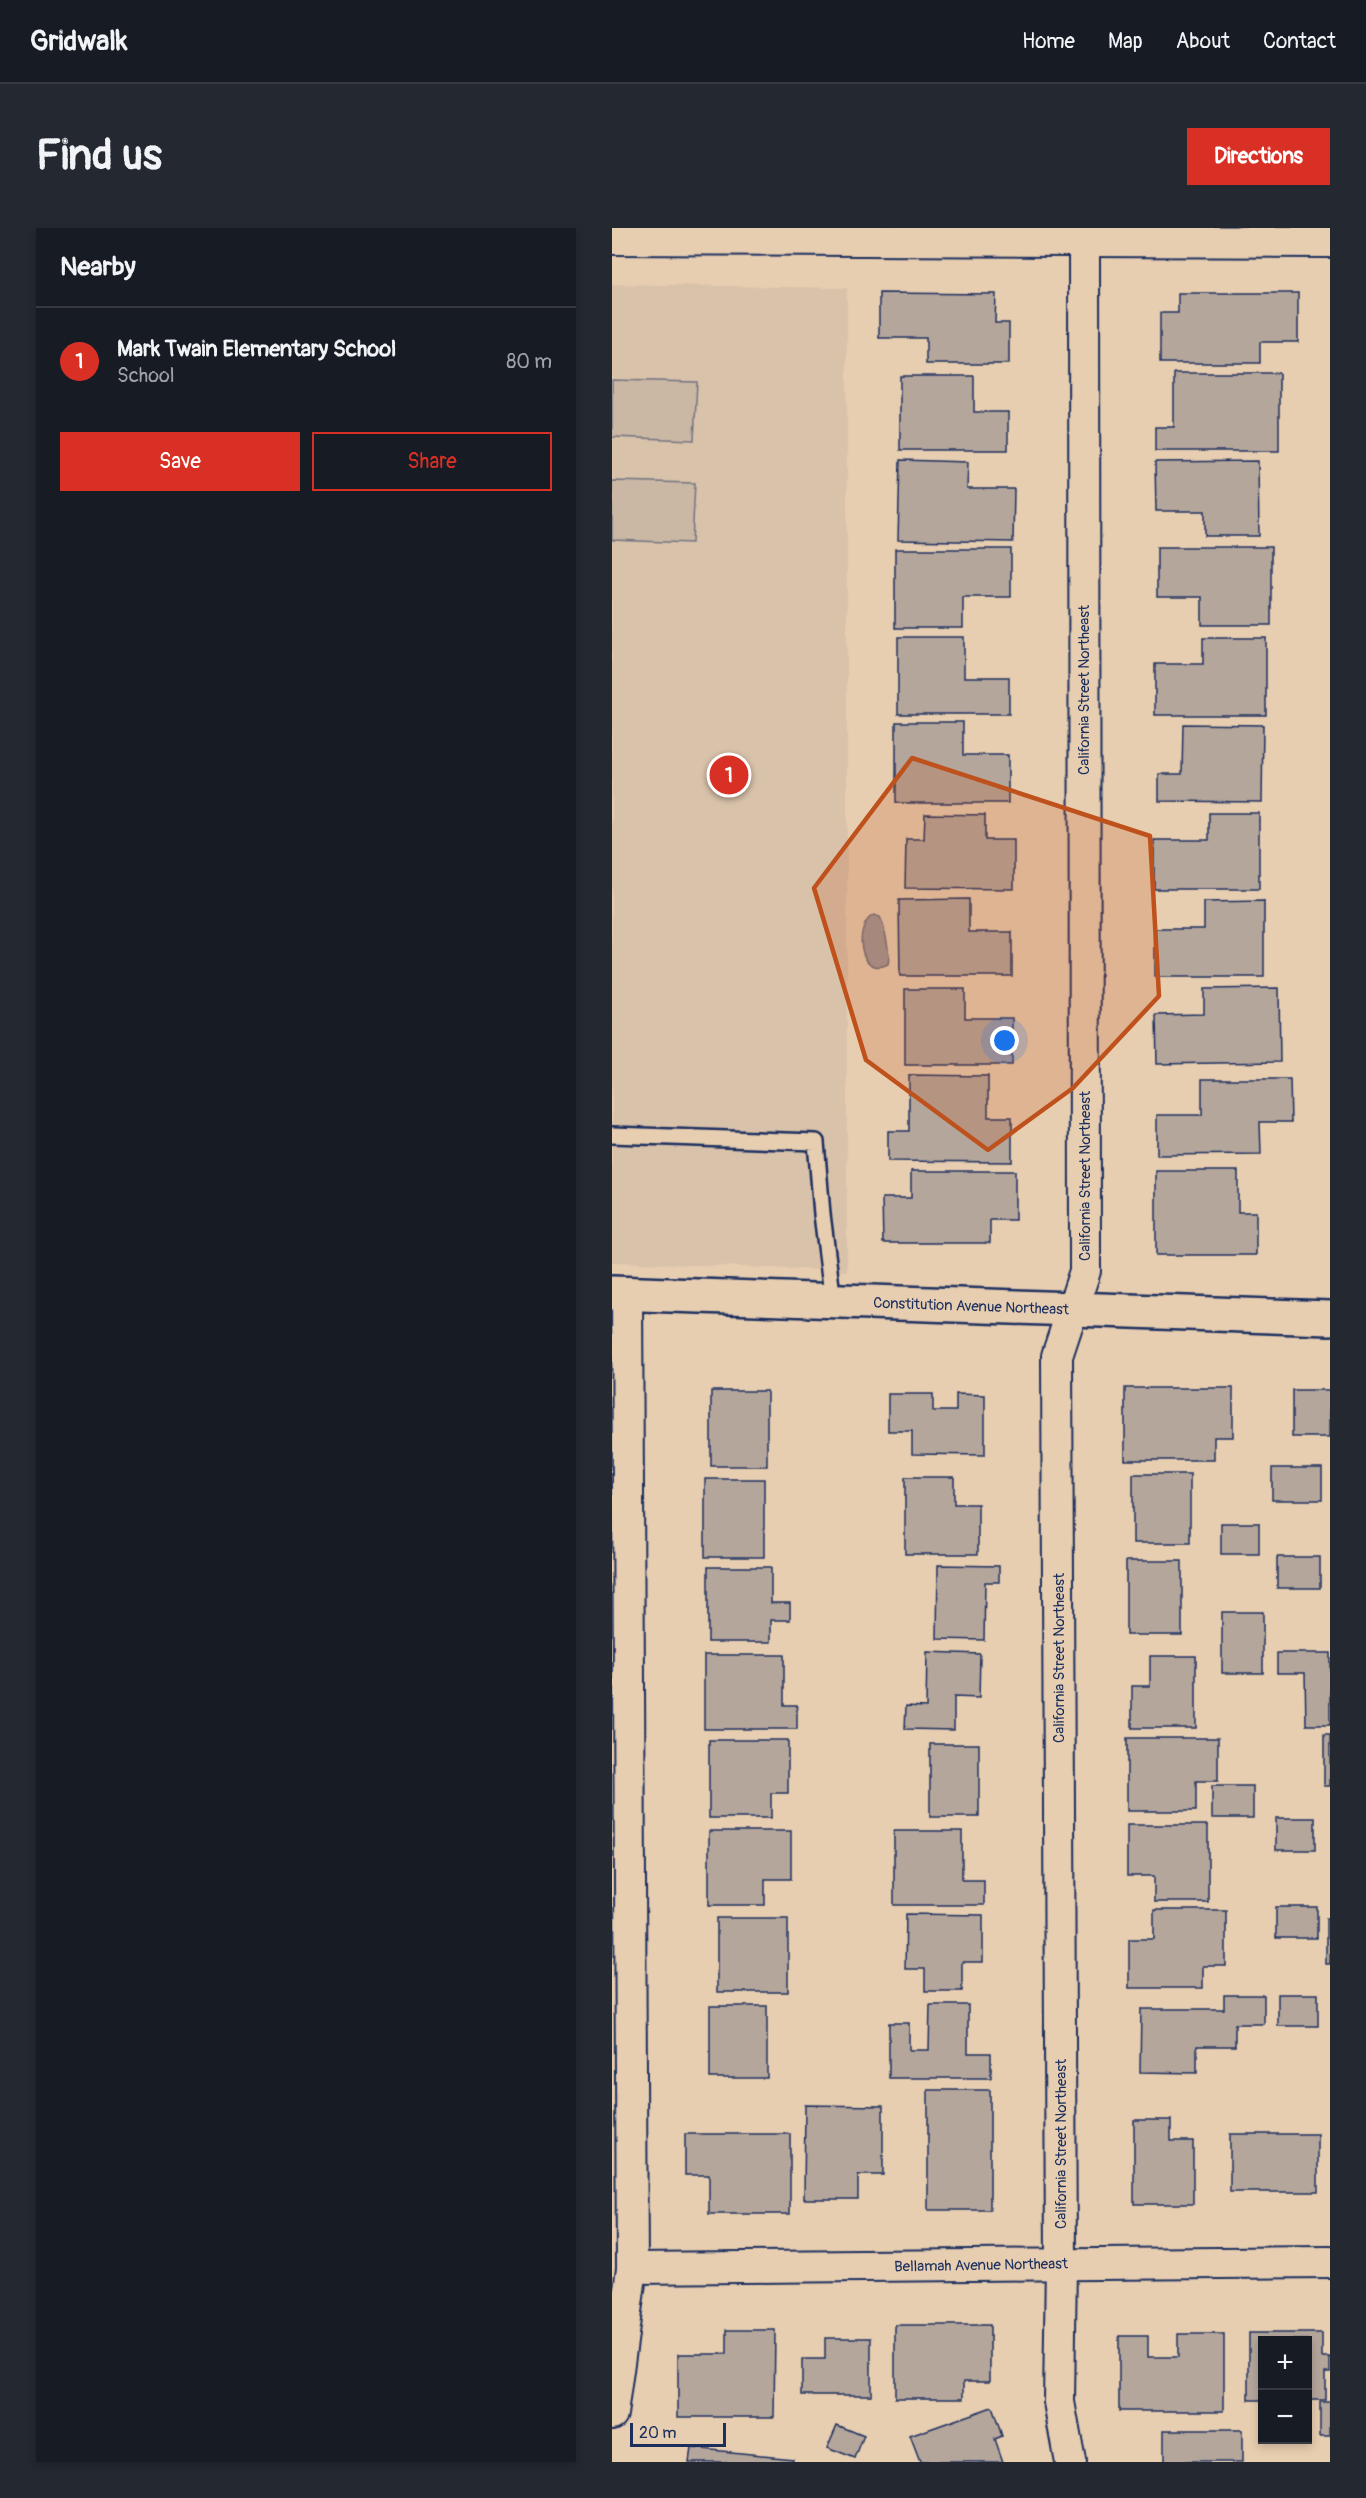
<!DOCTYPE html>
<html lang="en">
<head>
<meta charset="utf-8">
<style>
	body { margin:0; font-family:Pangolin,sans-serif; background:#242831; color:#f1f3f6 }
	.controls { position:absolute; right:18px; bottom:18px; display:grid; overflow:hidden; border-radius:0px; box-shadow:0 3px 9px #0003 }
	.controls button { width:54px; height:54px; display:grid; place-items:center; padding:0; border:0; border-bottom:2px solid #363941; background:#171b24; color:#f1f3f6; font:30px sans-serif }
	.scale { position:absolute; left:18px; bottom:15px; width:96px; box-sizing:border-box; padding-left:6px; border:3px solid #1b2f5e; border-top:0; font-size:16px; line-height:21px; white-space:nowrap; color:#1b2f5e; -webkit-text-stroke:4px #e8ceb0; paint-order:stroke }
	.you { position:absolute; left:393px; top:813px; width:21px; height:21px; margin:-15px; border:4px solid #fff; border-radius:50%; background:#1a73e8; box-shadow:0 0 0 9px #1a73e833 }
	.badge { display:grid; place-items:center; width:39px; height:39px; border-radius:50%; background:#d93025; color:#fff; font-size:20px; font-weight:700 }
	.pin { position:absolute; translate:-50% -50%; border:3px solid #fff; box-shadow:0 2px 6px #0006 }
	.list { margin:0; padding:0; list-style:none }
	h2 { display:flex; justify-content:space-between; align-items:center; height:78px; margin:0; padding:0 24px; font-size:26px }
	h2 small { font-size:20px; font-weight:400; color:#9ea1a6 }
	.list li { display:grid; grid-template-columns:39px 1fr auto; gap:18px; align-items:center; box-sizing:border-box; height:108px; padding:0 24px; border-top:2px solid #363941 }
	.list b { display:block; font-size:22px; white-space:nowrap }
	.list p { margin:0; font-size:20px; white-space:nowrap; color:#9ea1a6 }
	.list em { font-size:20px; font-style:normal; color:#9ea1a6 }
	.actions { display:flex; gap:12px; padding:18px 24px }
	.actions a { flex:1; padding:14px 0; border:2px solid #d93025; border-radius:0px; text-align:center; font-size:21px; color:#d93025 }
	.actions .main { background:#d93025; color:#fff }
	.map { position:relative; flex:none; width:718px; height:2234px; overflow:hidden; border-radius:0px }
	header { display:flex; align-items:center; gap:36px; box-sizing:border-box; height:84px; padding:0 30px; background:#171b24; border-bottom:2px solid #363941 }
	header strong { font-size:28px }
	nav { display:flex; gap:33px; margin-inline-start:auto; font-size:21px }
	.intro { display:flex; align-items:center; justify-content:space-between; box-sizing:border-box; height:144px; padding:0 36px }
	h1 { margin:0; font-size:42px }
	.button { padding:15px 27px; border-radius:0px; background:#d93025; color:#fff; font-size:21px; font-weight:700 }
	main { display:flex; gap:36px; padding:0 36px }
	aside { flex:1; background:#171b24; border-radius:0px; box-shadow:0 3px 9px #0003 }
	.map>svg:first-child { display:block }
	.built { fill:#d9c2aa }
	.green { fill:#cab7a4; stroke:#727381; stroke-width:1.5 }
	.water { fill:#a19794; stroke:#6b6d7e; stroke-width:1.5 }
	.building { fill:#b5a69c; stroke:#1b2f5e; stroke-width:1.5 }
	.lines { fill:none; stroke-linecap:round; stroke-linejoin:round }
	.service-casing { stroke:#1b2f5e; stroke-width:20 }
	.minor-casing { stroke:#1b2f5e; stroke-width:34 }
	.tertiary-casing { stroke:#1b2f5e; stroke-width:38 }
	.service { stroke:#e8ceb0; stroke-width:15 }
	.minor { stroke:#e8ceb0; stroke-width:30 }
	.tertiary { stroke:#e8ceb0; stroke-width:33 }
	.marked { fill:#bf511c; fill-opacity:0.2; stroke:#bf511c; stroke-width:4.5; stroke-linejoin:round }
	.labels { text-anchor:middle; stroke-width:5; stroke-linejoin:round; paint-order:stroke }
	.street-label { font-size:15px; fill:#1b2f5e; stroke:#e8ceb0 }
</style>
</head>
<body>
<header>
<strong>Gridwalk</strong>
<nav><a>Home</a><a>Map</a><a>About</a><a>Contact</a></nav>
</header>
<div class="intro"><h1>Find us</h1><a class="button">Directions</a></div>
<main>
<aside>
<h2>Nearby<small></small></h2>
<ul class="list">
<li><span class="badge">1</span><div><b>Mark Twain Elementary School</b><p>School</p></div><em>80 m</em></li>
</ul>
<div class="actions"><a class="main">Save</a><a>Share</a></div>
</aside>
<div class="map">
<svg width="718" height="2234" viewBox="0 0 718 2234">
	<rect width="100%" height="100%" fill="#e8ceb0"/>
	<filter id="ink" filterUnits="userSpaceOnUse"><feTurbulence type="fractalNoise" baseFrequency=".0167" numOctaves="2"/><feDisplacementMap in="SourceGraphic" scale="12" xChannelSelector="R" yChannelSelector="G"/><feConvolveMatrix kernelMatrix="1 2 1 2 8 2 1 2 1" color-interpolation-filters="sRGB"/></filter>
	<g filter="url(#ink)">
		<path class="built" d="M0 56 235 60V1043L0 1034Z"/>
		<g class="green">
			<path d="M0 152 85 154 82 212 0 209Z"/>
			<path d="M0 253 83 255 80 315 0 312Z"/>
		</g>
		<path class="water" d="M262 687 268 689C272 696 279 727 276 736 246 751 241 696 262 687Z"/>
		<g class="building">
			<path d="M267 65 384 66 383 95H397V136H314V110H267Z"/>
			<path d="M566 65H686V114H648V135H548V85H566Z"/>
			<path d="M562 145H667V223H543V199H562Z"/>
			<path d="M288 148H362V184H396V222H288Z"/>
			<path d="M288 232 356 234 355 261H402L401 314 286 312Z"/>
			<path d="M646 233 647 308H593V283H544L543 234Z"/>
			<path d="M545 319H659V397H590V369H545Z"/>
			<path d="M283 321H399V369H351V400H283Z"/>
			<path d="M286 409H352V449H397V486H286Z"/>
			<path d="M591 410H654V487H543V436H591Z"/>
			<path d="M284 494H351V527H396V575H284Z"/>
			<path d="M571 496 651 497 650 574 547 573V546H570Z"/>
			<path d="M597 585H647V661H542V612H597Z"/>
			<path d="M313 586 373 587V612H402V661L293 660 294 611H312Z"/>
			<path d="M357 671V704H400V748H288L287 672Z"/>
			<path d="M652 673V749H543V701H592V674Z"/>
			<path d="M667 760 668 834 545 836 544 787 592 786V761Z"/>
			<path d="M293 761H353V790H400V837H293Z"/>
			<path d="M297 847 376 848V889H400V934L276 933V903H297Z"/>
			<path d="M590 851H678L679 894H648L649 926 545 927V887H590Z"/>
			<path d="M299 943H403V992H378V1015H271L270 970H299Z"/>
			<path d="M544 943H626V984H644V1027H544Z"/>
			<path d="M513 1160H621V1209H602V1232H513Z"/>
			<rect x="680" y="1162" width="38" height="47"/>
			<rect x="99" y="1163" width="56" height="75"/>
			<path d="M276 1166H321V1183H344V1166L373 1167V1227L300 1226V1203H276Z"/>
			<rect x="660" y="1240" width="50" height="32"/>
			<rect x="521" y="1246" width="57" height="69"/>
			<path d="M293 1249H342V1276H366V1326H293Z"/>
			<rect x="93" y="1251" width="59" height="78"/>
			<rect x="609" y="1295" width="38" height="31"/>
			<rect x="665" y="1329" width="43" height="31"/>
			<rect x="514" y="1333" width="56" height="74"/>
			<path d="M326 1337 387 1338V1354H373L372 1412 325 1411Z"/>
			<path d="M96 1339H159V1375H178V1392H159V1414H96Z"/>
			<rect x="610" y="1384" width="41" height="61"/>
			<path d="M315 1424 368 1426 367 1470 342 1469V1502L293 1501 294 1478 314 1479Z"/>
			<path d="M665 1425H718V1497H694L693 1445H665Z"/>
			<path d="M92 1427H172V1477H185V1501H92Z"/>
			<path d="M538 1428H584V1500H520V1458H538Z"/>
			<rect x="712" y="1507" width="6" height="51"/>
			<path d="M515 1510H606V1553H584V1583H515Z"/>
			<path d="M97 1512H176V1565H159V1590H97Z"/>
			<rect x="318" y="1516" width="49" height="73"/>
			<rect x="600" y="1558" width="41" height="32"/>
			<rect x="664" y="1590" width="39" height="32"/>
			<path d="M515 1597H596V1674H542V1648H515Z"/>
			<path d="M97 1603H179V1651H153V1677H97Z"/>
			<path d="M282 1603H350V1652H372V1677H282Z"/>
			<rect x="664" y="1679" width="41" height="31"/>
			<path d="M542 1682H614V1738H591V1760H517V1711H542Z"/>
			<path d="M294 1686 371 1687V1734H350V1763H313V1741H293Z"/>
			<rect x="105" y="1690" width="71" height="74"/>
			<rect x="714" y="1690" width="4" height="46"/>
			<rect x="666" y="1766" width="40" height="32"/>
			<path d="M612 1767H652V1796H623V1818H585V1845L528 1844 529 1781H612Z"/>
			<path d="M318 1777H356V1825H379V1850H277V1795H297V1822H317Z"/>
			<rect x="98" y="1778" width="57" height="72"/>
			<rect x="316" y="1862" width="62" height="120"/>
			<path d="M193 1877 271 1878V1947H246V1971H192Z"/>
			<path d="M522 1892H559V1913H581V1976H522Z"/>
			<path d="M73 1906H178V1986H97V1947H73Z"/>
			<rect x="618" y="1906" width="88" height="58"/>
			<path d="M283 2097H378V2153H352V2170H283Z"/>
			<path d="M115 2102H163L162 2189H66V2126H115Z"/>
			<path d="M637 2105H710V2129H718V2144H713V2172H696V2112H650V2172H637Z"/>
			<path d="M566 2106H612V2183H507V2108H536V2129H566Z"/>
			<path d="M213 2110H259V2167H190V2131H213Z"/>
			<rect x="708" y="2174" width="10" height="34"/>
			<path d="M380 2179 390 2208 383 2211 391 2234H308L298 2208Z"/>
			<path d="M225 2197 252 2208 243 2231 215 2220Z"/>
			<rect x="552" y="2202" width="78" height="32"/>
			<path d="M79 2220 180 2230V2234H77Z"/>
		</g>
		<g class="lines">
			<defs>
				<path id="service" d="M0 907 204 914 210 986 221 1074"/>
				<g id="minor">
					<path d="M0 11 718 14"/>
					<path d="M20 2040 718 2034"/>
					<path d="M0 2186 20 2040 15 1066"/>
					<path d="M458 2234 447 2174 449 2036 445 1128 473 1043 472 0"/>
				</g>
				<path id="tertiary" d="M0 1065 718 1090"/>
			</defs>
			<use href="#service" class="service-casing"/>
			<use href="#minor" class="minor-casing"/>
			<use href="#tertiary" class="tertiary-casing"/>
			<use href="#service" class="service"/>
			<use href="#minor" class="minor"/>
			<use href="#tertiary" class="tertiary"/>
		</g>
	</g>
	<path class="marked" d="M300 530 538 608 547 768 461 860 376 922 254 832 202 660Z"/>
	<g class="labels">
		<g class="street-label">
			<text transform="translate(472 462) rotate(-90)" y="5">California Street Northeast</text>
			<text transform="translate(473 948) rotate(-90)" y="5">California Street Northeast</text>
			<text transform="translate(359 1078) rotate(2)" y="5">Constitution Avenue Northeast</text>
			<text transform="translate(447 1430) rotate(-90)" y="5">California Street Northeast</text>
			<text transform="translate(449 1916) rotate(-90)" y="5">California Street Northeast</text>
			<text transform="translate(369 2037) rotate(-1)" y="5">Bellamah Avenue Northeast</text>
		</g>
	</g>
</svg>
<div class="controls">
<button>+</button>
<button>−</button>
</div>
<div class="scale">20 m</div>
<div class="you"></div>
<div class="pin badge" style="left:117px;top:547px">1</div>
</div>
</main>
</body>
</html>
